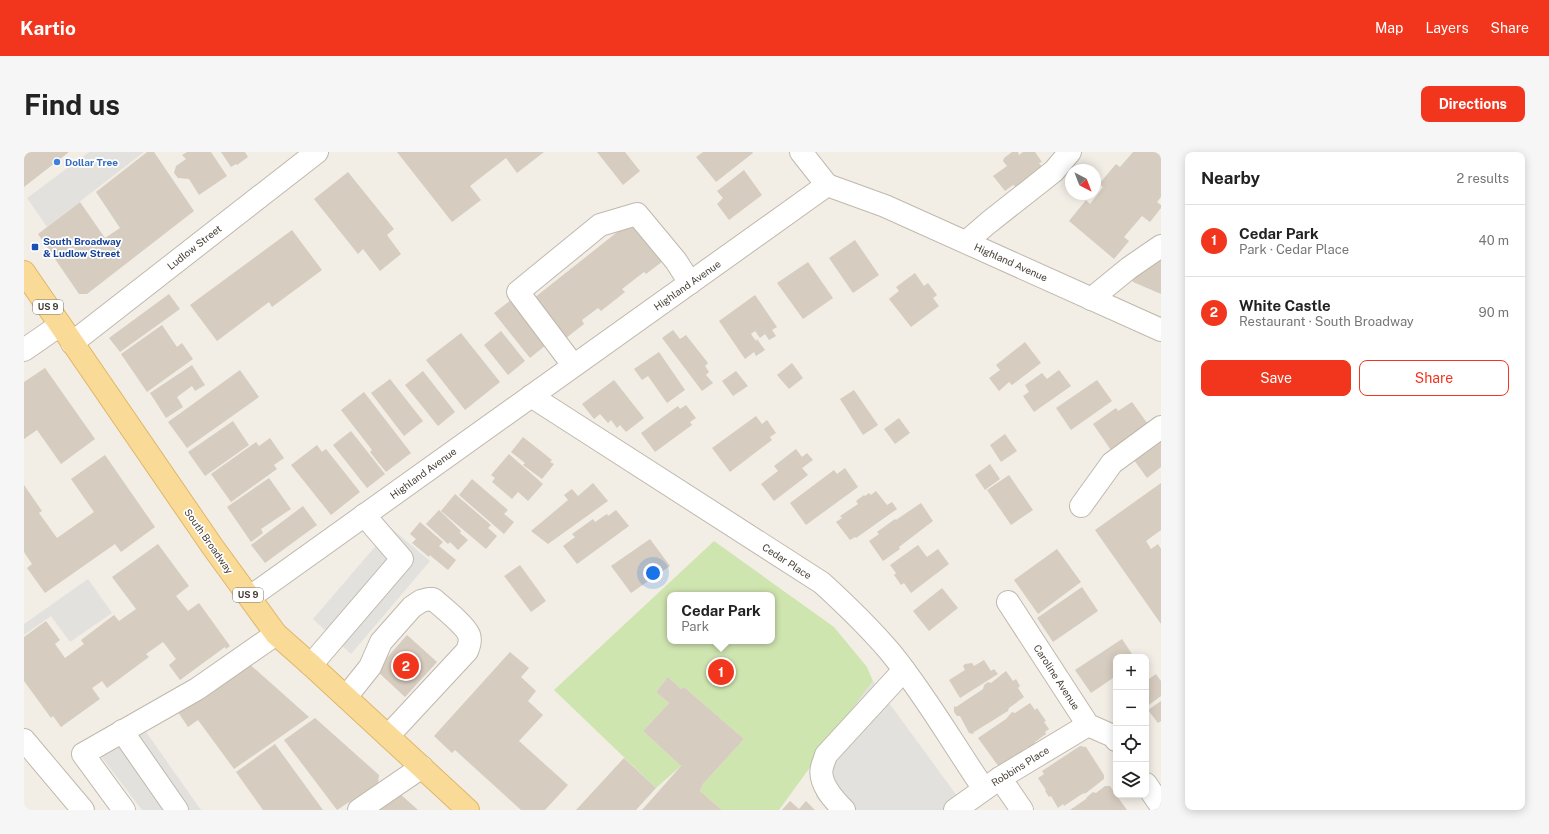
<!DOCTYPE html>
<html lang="en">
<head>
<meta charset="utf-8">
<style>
	body { margin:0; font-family:"Public Sans",sans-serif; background:#f6f6f6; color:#222 }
	.controls { position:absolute; right:12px; bottom:12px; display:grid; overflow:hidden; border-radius:8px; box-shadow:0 2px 10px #0003 }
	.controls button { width:36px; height:36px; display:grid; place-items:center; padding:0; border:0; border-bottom:1px solid #e0e0e0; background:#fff; color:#222; font:20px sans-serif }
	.compass { position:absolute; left:1041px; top:12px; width:36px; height:36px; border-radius:50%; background:#fff; box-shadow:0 2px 10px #0003; rotate:138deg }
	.you { position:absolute; left:629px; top:421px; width:14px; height:14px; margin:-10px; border:3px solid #fff; border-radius:50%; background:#1a73e8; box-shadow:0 0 0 6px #1a73e833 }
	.badge { display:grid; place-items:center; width:26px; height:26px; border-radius:50%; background:#f2351d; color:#fff; font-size:13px; font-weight:700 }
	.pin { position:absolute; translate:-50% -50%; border:2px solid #fff; box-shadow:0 1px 4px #0006 }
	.popup { position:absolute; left:643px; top:440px; width:108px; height:52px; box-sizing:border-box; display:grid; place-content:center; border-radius:8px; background:#fff; filter:drop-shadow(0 1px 3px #0005); font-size:13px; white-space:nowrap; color:#767676 }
	.popup b { font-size:15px; color:#222 }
	.popup::after { content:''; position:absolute; left:50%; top:100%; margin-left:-8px; border:8px solid transparent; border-top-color:#fff }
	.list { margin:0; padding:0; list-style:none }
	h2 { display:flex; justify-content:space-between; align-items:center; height:52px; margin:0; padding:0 16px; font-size:17px }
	h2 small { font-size:13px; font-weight:400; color:#767676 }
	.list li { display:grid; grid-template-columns:26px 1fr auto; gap:12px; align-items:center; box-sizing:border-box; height:72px; padding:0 16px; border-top:1px solid #e0e0e0 }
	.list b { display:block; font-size:15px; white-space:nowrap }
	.list p { margin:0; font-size:13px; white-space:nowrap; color:#767676 }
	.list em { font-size:13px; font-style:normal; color:#767676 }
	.actions { display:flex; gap:8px; padding:12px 16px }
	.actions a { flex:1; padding:9px 0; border:1px solid #f2351d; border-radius:8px; text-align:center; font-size:14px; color:#f2351d }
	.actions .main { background:#f2351d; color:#fff }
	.icon { flex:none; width:22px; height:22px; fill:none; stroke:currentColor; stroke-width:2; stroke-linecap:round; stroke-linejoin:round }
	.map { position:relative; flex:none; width:1137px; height:658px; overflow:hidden; border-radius:8px }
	header { display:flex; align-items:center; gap:24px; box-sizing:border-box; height:56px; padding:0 20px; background:#f2351d; color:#fff }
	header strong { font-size:19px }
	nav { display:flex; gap:22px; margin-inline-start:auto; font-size:14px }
	.intro { display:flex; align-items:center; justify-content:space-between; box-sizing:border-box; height:96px; padding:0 24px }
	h1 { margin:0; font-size:28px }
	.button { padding:10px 18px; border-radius:8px; background:#f2351d; color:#fff; font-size:14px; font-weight:700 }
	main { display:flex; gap:24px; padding:0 24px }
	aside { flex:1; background:#fff; border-radius:8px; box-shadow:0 2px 10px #0003 }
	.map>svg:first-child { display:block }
	.green { fill:#cfe5b0; fill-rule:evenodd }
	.parking { fill:#e3e1de }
	.building { fill:#d6ccbf }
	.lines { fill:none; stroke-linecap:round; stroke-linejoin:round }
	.minor-casing { stroke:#c0b8ac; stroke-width:24 }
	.major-casing { stroke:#dfb767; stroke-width:24 }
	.minor { stroke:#fff; stroke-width:22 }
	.major { stroke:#fada97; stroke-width:22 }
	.shop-dot { fill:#3f7fe0; stroke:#fff; stroke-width:1.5 }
	.transit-dot { fill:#1a4fb4; stroke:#fff; stroke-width:1.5 }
	.labels { text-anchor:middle; stroke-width:3.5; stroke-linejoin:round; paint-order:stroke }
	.shield { fill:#fff; stroke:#7d7872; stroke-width:1 }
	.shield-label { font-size:9px; font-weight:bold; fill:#453e35 }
	.shop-label { font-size:10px; font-weight:bold; fill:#366cbe; stroke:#fff; text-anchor:start }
	.transit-label { font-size:10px; font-weight:bold; fill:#164399; stroke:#fff; text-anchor:start }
	.street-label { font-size:10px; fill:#453e35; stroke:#fff }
</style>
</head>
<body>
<header>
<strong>Kartio</strong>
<nav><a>Map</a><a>Layers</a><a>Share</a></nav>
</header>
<div class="intro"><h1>Find us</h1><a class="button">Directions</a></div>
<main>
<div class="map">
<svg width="1137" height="658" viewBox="0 0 1137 658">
	<rect width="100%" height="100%" fill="#f2eee6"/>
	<path class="green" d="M690 389 810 475 843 515 849 529 755 658H698L676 639 679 632 720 587 660 535 657 537 644 525 632 540 645 551 619 579 657 614 632 636 530 538ZM646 443H748V489H646Z"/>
	<g class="parking">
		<path d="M65 0H120L23 75 3 46Z"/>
		<path d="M367 376 406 409 327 502 289 467Z"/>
		<path d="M64 427 88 461 46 490 27 464 0 483V472Z"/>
		<path d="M849 529 939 652 931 658H803L792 645 793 604Z"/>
		<path d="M120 577 177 658H118L69 594Z"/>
	</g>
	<g class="building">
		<path d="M0 0H45L0 35Z"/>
		<path d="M123 0H130L170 59 63 142H55L14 82 56 50 81 86 96 76 72 40Z"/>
		<path d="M163 0H187L203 24 175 43 165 27 154 26 150 21 152 14 162 7 158 3Z"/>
		<path d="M197 0H221L224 5 213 13 212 12 207 15Z"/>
		<path d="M373 0H520L493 21 482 6 446 34 457 48 428 70Z"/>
		<path d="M573 0H601L616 19 599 33Z"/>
		<path d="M679 0H728L729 1 692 30 672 5Z"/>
		<path d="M988 0H994L995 3 999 0H1011L1018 10 1015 11 1019 16 992 35 989 33 981 39 969 24 983 14 979 9 980 6Z"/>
		<path d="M1109 0H1137V45L1133 50 1137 53V56L1126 70 1118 64 1100 85 1105 89 1090 107 1045 69 1062 48 1066 52 1079 35 1075 32 1092 12 1096 15Z"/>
		<path d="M720 18 738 43 705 68 693 52 699 46 693 39Z"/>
		<path d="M324 20 370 77 363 83 377 102 356 119 339 97 334 102 290 47Z"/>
		<path d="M611 66 643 106 622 122 620 120 598 137 601 140 577 159 574 156 558 168 560 172 542 186 510 146Z"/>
		<path d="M268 78 298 118 248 155 245 150 193 189 166 153Z"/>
		<path d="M831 88 855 123 829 141 805 106Z"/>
		<path d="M1137 107V142L1109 130 1108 127Z"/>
		<path d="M784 110 809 146 779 167 753 131Z"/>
		<path d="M891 121 900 134 904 131 913 143 909 146 915 154 887 175 865 147 875 139 872 135Z"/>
		<path d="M145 142 156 157 96 200 85 186Z"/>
		<path d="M731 143 753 175 748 178 752 184 745 188 741 182 736 186 731 179 727 182 732 189 733 187 741 198 732 204 730 200 721 207 695 169Z"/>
		<path d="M487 148 522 193 506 206 470 161Z"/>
		<path d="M138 173 153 195 158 191 169 207 123 240 97 202Z"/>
		<path d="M649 178 656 187 662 183 684 211 681 214 685 220 682 223 689 231 678 239 638 186Z"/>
		<path d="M477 179 501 209 484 223 460 193Z"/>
		<path d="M437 181 476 230 441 258 402 208Z"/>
		<path d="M1001 190 1017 211 988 233 985 230 975 239 965 226 976 218 972 213Z"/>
		<path d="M635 200 661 238 643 251 624 224 618 228 610 217Z"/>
		<path d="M768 211 779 226 765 237 753 223Z"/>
		<path d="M168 213 181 233 171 239 168 234 153 245 159 255 142 266 126 241Z"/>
		<path d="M21 216 71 287 37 312 13 278 0 287V230Z"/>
		<path d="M216 218 235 245 163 296 144 270Z"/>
		<path d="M1035 218 1047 234 1010 260 999 244 1005 240 1001 233 1018 221 1023 227Z"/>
		<path d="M399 219 431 260 414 274 381 233Z"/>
		<path d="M712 219 724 234 709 244 698 229Z"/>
		<path d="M366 227 399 269 380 284 347 241Z"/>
		<path d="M590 228 620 266 602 280 596 273 593 276 587 268 584 271 576 262 570 267 558 252Z"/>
		<path d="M1073 228 1088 249 1047 278 1032 256Z"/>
		<path d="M830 238 854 273 839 283 816 247Z"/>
		<path d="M340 240 387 301 362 320 346 300 348 298 317 258Z"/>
		<path d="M1108 250 1126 275 1089 301 1069 272 1092 256 1094 259Z"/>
		<path d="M662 253 672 266 666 270 668 273 631 300 617 281 654 254 656 257Z"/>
		<path d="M732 264 738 272 743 268 752 281 746 285 748 288 706 320 688 296Z"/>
		<path d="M875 266 886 281 871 292 860 277Z"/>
		<path d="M209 269 225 293 181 324 164 300Z"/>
		<path d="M327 279 361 322 343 336 309 293Z"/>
		<path d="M981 282 993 299 977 310 966 293Z"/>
		<path d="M1137 283V315L1123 326 1110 308Z"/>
		<path d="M499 285 528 308 526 310 530 312 518 327 499 313 501 311 487 300Z"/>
		<path d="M246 286 260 306 250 313 253 317 207 350 187 322 232 290 235 294Z"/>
		<path d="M293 293 298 300 302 297 336 340 307 363 267 313Z"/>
		<path d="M772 297 778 305 783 301 789 308 778 316 784 323 750 349 737 332 754 319 750 314Z"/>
		<path d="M485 302 519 332 504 349 494 340 488 347 468 330 471 326 467 323Z"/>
		<path d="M81 303 131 375 97 400 91 392 21 441 3 416 8 412 0 400V333L18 359 15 361 33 386 70 360 47 327Z"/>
		<path d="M966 312 976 327 961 338 951 323Z"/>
		<path d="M821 316 834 335 782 373 766 351 810 318 813 322Z"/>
		<path d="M985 323 1009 358 987 373 963 338Z"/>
		<path d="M245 326 267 357 237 377 239 381 227 390 203 355Z"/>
		<path d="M448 327 484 358 480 362 490 370 480 382 435 343Z"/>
		<path d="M569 331 584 349 524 392 507 379 544 348 540 343 548 337 554 344Z"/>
		<path d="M1137 331V378L1122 389 1127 397 1134 392 1137 397V472L1071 378Z"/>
		<path d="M852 339 863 353 868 350 873 357 832 386 831 385 826 388 812 370 818 366 816 364 834 352 832 349 840 343 841 344 845 341 847 343Z"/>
		<path d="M431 342 467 373 464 376 473 384 462 397 417 359Z"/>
		<path d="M897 351 909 369 875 395 876 397 859 409 845 389 855 382 853 380 871 367 872 368Z"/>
		<path d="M279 354 293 373 241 411 227 393Z"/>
		<path d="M415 358 437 379 436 381 444 388 434 398 426 390 424 392 402 372Z"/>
		<path d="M592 358 605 374 553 412 539 394 551 385 548 382 569 367 571 370 583 362 584 364Z"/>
		<path d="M396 370 419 390 415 394 432 408 424 418 408 405 406 403 405 405 388 391 392 387 386 382Z"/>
		<path d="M626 387 646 414 607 441 587 414Z"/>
		<path d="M134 392 165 434 152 444 164 459 175 451 206 494 202 497 201 495 156 528 145 513 152 507 139 490 122 502 125 505 83 536 78 529 68 536 76 547 37 575 29 564 27 566 0 529V485L22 469 36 488 31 492 41 506 60 492 57 488 90 463 95 469 112 457 88 425Z"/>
		<path d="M894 393 903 405 914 397 925 412 887 441 880 431 877 433 870 423 872 421 866 413Z"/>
		<path d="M1033 397 1057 430 1014 462 990 428Z"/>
		<path d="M496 413 522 449 507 460 480 424Z"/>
		<path d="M1058 435 1074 459 1029 490 1013 466Z"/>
		<path d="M918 436 934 456 905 479 889 459Z"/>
		<path d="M383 483 413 510 381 545 352 518Z"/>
		<path d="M1098 487 1110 505H1092V524L1067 541 1051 518Z"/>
		<path d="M486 500 505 516 497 525 512 539 504 549 519 563 495 589 544 633 521 658H497L431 598 428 601 410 584Z"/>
		<path d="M960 508 967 519 970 517 974 522 936 546 925 528 941 518 939 514 941 512 948 511 950 514Z"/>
		<path d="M222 509 285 565 210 617 174 568 164 575 154 560Z"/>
		<path d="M982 519 989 529 992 527 996 534 994 536 1000 545 985 556 984 559 950 580 949 582 945 581 936 564H933L930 560V554L932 555 959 537 960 533 964 530 967 531Z"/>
		<path d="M1132 522 1137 529V544L1122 555V529Z"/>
		<path d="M644 525 657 537 660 535 720 587 679 632 676 639 698 658H618L657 614 619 579 645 551 632 540Z"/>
		<path d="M1137 549V569L1134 571 1124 558Z"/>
		<path d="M1006 551 1011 558 1013 556 1022 569 1020 570 1025 577 1021 580 1022 582 1011 590 1010 593 1002 596 975 615 954 586 982 567 988 560 991 561Z"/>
		<path d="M291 566 355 623 354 631 313 658 260 588Z"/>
		<path d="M251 592 299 658H239L212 620Z"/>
		<path d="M1056 594 1062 595 1080 623V627L1062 641 1058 642 1040 654 1039 652 1034 656 1027 644 1025 645 1021 639 1022 638 1014 626 1020 622 1018 619Z"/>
		<path d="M600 606 632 636 612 658H552Z"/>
		<path d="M1081 634H1086L1103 658H1046L1062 647 1063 645 1069 640 1072 641Z"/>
		<path d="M374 640 394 658H350Z"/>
		<path d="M766 649 775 657 782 649 791 658H758Z"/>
	</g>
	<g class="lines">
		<defs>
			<g id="minor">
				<path d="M777 0 803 33"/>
				<path d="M803 33 861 54 1137 178"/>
				<path d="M942 90 964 71 1030 19 1046 0"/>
				<path d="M1067 147 1105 116 1137 94"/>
				<path d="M48 191 293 0"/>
				<path d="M0 198 36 173"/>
				<path d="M549 213 494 140 576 73 613 62 652 109 666 131"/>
				<path d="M507 244 798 431C822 453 846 476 867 501 902 544 929 592 960 637"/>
				<path d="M1057 354 1088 311 1137 275"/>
				<path d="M226 445 803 33"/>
				<path d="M984 450 1064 573 1089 584 1092 588"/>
				<path d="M287 513 378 407 340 363"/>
				<path d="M322 545 346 515 357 490 388 455 397 449 405 447H409C418 455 441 473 445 483 447 489 445 494 443 499L364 584"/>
				<path d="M98 579 153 658"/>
				<path d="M0 588 59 658"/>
				<path d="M976 626 998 658"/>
				<path d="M1122 632 1137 654"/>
				<path d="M100 658 59 602 173 537 252 482"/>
				<path d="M335 658 398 615"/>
				<path d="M820 658C810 648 794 631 798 615 799 611 801 607 802 603L880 518"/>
				<path d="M931 658 976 626 1064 573"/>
			</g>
			<path id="major" d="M0 120 188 394 252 482 287 513 444 658"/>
		</defs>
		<use href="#minor" class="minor-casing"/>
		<use href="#major" class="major-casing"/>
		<use href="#minor" class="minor"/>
		<use href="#major" class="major"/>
	</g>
	<circle class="shop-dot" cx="33" cy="10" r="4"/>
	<rect class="transit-dot" x="7" y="91" width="8" height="8" rx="2"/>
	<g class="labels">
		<g class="shield">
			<rect x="9" y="148" width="30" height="14" rx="3"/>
			<rect x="209" y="436" width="30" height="14" rx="3"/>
		</g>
		<g class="shield-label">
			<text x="24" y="158">US 9</text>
			<text x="224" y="446">US 9</text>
		</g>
		<g class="shop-label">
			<text x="41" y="14">Dollar Tree</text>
		</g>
		<g class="transit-label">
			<text x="19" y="93">South Broadway<tspan x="19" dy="12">&amp; Ludlow Street</tspan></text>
		</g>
		<g class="street-label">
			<text transform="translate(170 95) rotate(-38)" y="4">Ludlow Street</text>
			<text transform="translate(987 110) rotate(24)" y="4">Highland Avenue</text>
			<text transform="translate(663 133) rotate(-35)" y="4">Highland Avenue</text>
			<text transform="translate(399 321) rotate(-36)" y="4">Highland Avenue</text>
			<text transform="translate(185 389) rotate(55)" y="4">South Broadway</text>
			<text transform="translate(763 409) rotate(33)" y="4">Cedar Place</text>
			<text transform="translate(1033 525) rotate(57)" y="4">Caroline Avenue</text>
			<text transform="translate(996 614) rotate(-32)" y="4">Robbins Place</text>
		</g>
	</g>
</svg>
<div class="controls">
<button>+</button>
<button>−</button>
<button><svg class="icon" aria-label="locate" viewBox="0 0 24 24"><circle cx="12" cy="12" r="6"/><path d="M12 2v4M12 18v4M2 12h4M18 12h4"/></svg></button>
<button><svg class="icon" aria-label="layers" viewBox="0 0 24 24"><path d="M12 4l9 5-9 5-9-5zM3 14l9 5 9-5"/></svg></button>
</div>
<svg class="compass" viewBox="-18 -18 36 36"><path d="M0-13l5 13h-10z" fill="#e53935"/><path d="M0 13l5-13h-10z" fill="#767676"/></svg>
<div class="you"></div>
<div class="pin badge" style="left:697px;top:520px">1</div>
<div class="popup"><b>Cedar Park</b>Park</div>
<div class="pin badge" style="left:382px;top:514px">2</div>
</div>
<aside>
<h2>Nearby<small>2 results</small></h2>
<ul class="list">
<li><span class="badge">1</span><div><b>Cedar Park</b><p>Park · Cedar Place</p></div><em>40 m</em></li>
<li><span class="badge">2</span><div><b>White Castle</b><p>Restaurant · South Broadway</p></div><em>90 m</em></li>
</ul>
<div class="actions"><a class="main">Save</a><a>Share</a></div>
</aside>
</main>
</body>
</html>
